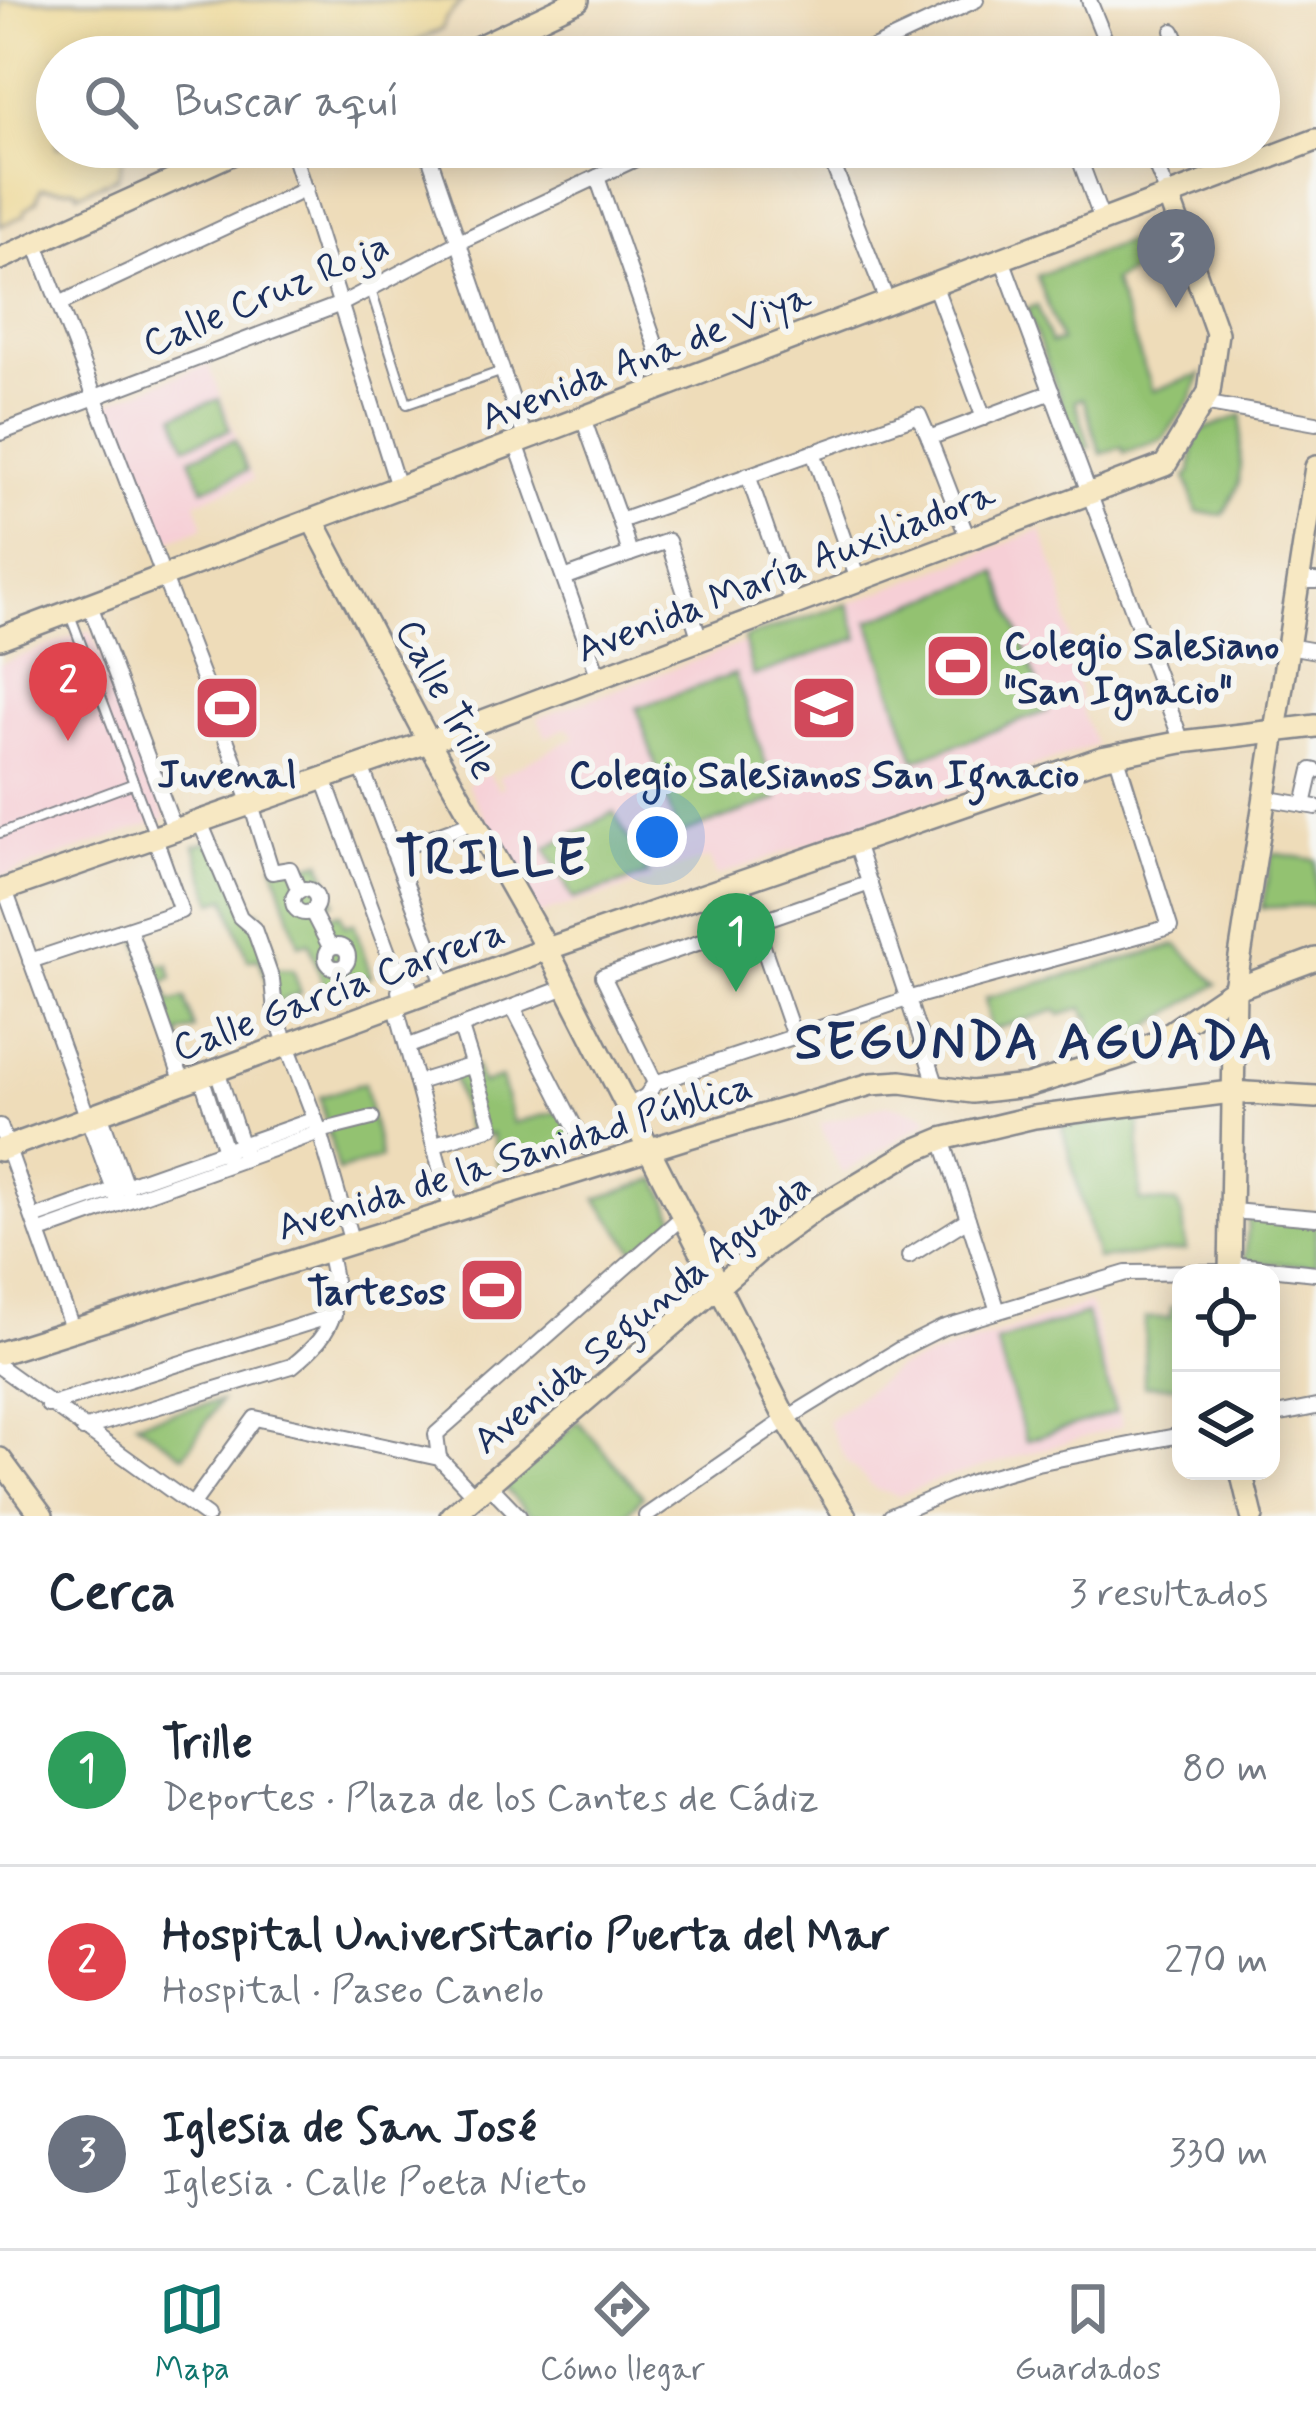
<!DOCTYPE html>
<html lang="es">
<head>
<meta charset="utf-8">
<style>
	body { margin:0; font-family:Mynerve,sans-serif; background:#f2f2f3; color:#1f2937 }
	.controls { position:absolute; right:36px; bottom:36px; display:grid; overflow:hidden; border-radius:24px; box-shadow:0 6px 30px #0003 }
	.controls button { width:108px; height:108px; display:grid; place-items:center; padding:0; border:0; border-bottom:3px solid #e0e1e3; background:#fff; color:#1f2937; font:60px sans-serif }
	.you { position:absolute; left:657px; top:837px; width:42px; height:42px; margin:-30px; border:9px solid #fff; border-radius:50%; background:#1a73e8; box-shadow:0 0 0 18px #1a73e833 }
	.badge { display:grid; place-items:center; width:78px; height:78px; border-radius:50%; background:#0f766e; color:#fff; font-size:39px; font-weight:700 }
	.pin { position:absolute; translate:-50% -99px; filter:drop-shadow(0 3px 6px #0008) }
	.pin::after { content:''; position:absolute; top:63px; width:42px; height:36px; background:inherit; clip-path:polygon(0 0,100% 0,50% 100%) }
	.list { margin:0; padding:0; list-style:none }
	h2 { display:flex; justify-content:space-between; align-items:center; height:156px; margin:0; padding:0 48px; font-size:51px }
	h2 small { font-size:39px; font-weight:400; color:#747a83 }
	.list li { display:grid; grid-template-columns:78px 1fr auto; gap:36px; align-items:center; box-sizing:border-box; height:192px; padding:0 48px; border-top:3px solid #e0e1e3 }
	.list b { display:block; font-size:45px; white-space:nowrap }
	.list p { margin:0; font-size:39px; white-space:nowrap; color:#747a83 }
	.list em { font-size:39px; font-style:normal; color:#747a83 }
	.icon { flex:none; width:66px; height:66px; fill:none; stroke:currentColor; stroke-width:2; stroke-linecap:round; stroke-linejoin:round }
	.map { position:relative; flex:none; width:1316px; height:1516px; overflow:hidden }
	.search { position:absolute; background:#fff; box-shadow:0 6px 30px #0003; left:36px; right:36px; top:36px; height:132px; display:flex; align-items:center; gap:30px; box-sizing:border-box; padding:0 42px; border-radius:66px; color:#747a83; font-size:45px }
	.sheet { height:732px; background:#fff }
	nav { display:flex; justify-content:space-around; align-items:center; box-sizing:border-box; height:168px; border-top:3px solid #e0e1e3; background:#fff; font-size:33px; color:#747a83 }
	nav a { display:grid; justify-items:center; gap:6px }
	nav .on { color:#0f766e }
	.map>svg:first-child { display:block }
	.built { fill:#f6cfd6 }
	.green { fill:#93c271; stroke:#577868; stroke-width:3 }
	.sand { fill:#eeda9e; stroke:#84847e; stroke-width:3 }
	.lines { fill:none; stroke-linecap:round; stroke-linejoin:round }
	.lane-casing { stroke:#84868c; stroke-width:12 }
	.street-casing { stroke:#84868c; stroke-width:18 }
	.secondary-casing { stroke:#84868c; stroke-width:26 }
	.lane { stroke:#fff; stroke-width:8 }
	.street { stroke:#fff; stroke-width:14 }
	.secondary { stroke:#f7e8c3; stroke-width:21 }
	.labels { text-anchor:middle; stroke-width:12; stroke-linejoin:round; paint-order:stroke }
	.street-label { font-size:39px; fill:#1b2f5e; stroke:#f6f6f2 }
	.poi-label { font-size:39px; font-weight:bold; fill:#1b2f5e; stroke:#f6f6f2 }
	.district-label { font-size:51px; font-weight:bold; letter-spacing:3px; fill:#1b2f5e; stroke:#f6f6f2 }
</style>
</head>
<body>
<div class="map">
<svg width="1316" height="1516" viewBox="0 0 1316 1516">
	<rect width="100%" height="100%" fill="#f6f6f2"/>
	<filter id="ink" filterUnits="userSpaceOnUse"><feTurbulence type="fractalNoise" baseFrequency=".00833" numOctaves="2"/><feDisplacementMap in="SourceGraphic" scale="24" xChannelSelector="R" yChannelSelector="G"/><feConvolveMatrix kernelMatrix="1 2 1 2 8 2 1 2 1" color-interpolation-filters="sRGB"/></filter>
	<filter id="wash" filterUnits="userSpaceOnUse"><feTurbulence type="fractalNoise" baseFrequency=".004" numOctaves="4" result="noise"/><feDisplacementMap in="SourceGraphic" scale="48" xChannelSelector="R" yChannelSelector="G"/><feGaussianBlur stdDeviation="2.7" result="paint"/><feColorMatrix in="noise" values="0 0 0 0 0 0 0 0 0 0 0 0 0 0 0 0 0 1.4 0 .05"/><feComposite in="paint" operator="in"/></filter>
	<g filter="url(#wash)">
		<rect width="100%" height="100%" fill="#eedcb9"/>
		<g class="built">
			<path d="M208 364 253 480 196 502 204 527 163 543 108 403Z"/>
			<path d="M1041 530 1061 584 1083 715 1096 745 717 876 709 858 653 876 643 849 652 881 537 915 467 784 488 772 499 789 503 786 498 777 575 737 568 727 546 737 538 718 743 643 753 675 858 638 848 604Z"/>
			<path d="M91 630 167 818 0 877V664Z"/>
			<path d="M887 1104 925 1114 929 1120 842 1174 820 1124Z"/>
			<path d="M1090 1303 1123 1426 938 1480 899 1496 877 1490 846 1461 827 1421 897 1368Z"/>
		</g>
		<g class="green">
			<path d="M1132 240 1141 267 1113 281 1153 391 1201 374 1192 397 1163 439 1124 453 1122 447 1101 454 1083 398 1075 401 1090 447 1079 451 1027 309 1037 305 1051 343 1061 341 1037 276Z"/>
			<path d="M219 399 230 430 186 446 175 415Z"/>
			<path d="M1242 415 1239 485 1223 515 1197 512 1186 477 1191 472 1195 433Z"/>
			<path d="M235 440 247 471 203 489 190 458Z"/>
			<path d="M997 572 1048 711 915 760 869 621Z"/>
			<path d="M848 604 859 638 753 676 744 638Z"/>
			<path d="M735 674 778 799 678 835 637 708Z"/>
			<path d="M614 812 648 875 573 899 546 848Z"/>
			<path d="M219 838 224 851 230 850 244 893 239 895 246 914 259 911 276 957 271 959 275 969H293L301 993 273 1003 259 958 248 960 226 898 213 902 195 846Z"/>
			<path d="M1272 853 1316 860V905L1262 908Z"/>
			<path d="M294 857 299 868 321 861 335 902 325 905 329 916 340 913 345 926 354 923 371 976 325 990 309 942 299 945 273 864Z"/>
			<path d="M146 929 157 965 169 964 173 978 162 982 170 1002 185 998 195 1029 179 1034 184 1053 176 1054 135 933Z"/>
			<path d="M1177 945 1217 984 1140 1032 1095 1050 1090 1016 1086 1017 1083 1008 1060 1015 1057 1010 991 1030 985 998Z"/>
			<path d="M475 1066 482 1084 501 1078 513 1123 572 1108 591 1140 499 1166 492 1134 470 1140 452 1071Z"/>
			<path d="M364 1083 381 1158 338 1171 320 1097Z"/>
			<path d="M1139 1110 1140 1201 1177 1203 1183 1218 1186 1250 1097 1259 1062 1127Z"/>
			<path d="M657 1179 676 1219 635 1251 596 1199Z"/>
			<path d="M1249 1213 1316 1214V1266L1245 1262Z"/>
			<path d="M1171 1307H1181V1386H1144L1145 1318H1170Z"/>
			<path d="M1086 1314 1116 1412 1026 1441 996 1342Z"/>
			<path d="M220 1401 184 1456 136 1422Z"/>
			<path d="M578 1421 643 1496 624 1516H530L503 1486Z"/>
		</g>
		<path class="sand" d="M0 0H463L446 18 442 29 383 57H57V147H143L123 156 118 177 78 194 76 189H41L37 200 24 211 25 215 0 226Z"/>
	</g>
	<g filter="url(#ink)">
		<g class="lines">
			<defs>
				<g id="lane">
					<path d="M371 290 407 404 503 371"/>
					<path d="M70 615 154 836"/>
					<path d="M0 833 134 783"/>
				</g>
				<g id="street">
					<path d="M1089 0 1112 57"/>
					<path d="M1173 31 1184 57"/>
					<path d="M854 57 976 0"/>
					<path d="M291 147 398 487"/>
					<path d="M426 147 526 440"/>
					<path d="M826 147 887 301"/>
					<path d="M1075 147 1102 220"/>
					<path d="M1148 147 1168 195"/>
					<path d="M1219 147 1229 172"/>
					<path d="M597 177 670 386"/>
					<path d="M36 244 251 804 272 872 290 869 299 891"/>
					<path d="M1002 259 1182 742"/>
					<path d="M934 284 984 418"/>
					<path d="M59 304 306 189"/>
					<path d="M1203 403 1316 423"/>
					<path d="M583 418 620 521"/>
					<path d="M0 433 341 304 459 242 661 147"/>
					<path d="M929 438 968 539"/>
					<path d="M516 443 599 678"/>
					<path d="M813 452 858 580"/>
					<path d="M748 475 793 605"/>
					<path d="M630 554 668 541 700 640"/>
					<path d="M564 578 630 554 620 521 919 415 929 438 1052 392"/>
					<path d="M1297 581H1316"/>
					<path d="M90 605 175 831"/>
					<path d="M1288 646 1316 651"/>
					<path d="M361 766 446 989"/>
					<path d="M324 779 394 969 402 966 404 972"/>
					<path d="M1264 798 1316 807"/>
					<path d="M1304 805 1312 770 1316 771"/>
					<path d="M200 822 240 917 254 929 272 980 275 1011"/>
					<path d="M856 843 937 1087"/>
					<path d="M393 851 473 822"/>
					<path d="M741 883 794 1036"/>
					<circle cx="305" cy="901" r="12"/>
					<path d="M5 890 119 1204"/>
					<path d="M312 912 330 947"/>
					<path d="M129 929 183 1083"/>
					<circle cx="337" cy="957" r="11"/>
					<path d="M30 961 181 911 155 838"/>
					<path d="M404 1004 399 991 410 988 406 977"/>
					<path d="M396 1007 452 1212"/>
					<path d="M514 1009 585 1147"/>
					<path d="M279 1024 320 1132 352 1243"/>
					<path d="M409 1046 566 987"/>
					<path d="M217 1070 244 1153"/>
					<path d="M201 1076 227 1157"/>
					<path d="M418 1082 473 1065"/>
					<path d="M655 1083 910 998 1170 927 1116 754"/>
					<path d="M655 1083 603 976 870 883"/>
					<path d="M627 1107 646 1096 655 1083"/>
					<path d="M100 1113 127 1189"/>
					<path d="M0 1126 73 1331"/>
					<path d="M328 1129 372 1118"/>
					<path d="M942 1139 998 1311"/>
					<path d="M435 1144 492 1127 461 1028"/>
					<path d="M1232 1211 1316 1218"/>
					<path d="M34 1218 315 1119"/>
					<path d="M40 1232 320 1132"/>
					<path d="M909 1256 968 1219"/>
					<path d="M1231 1264 1316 1273"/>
					<path d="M0 1367 207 1516"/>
					<path d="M48 1405 334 1315"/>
					<path d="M1271 1416 1316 1407"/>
					<path d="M83 1429 292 1366C338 1329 342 1307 328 1251"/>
					<path d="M439 1458 436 1434 681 1218"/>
					<path d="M488 1484 519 1516"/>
					<path d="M192 1505 255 1418 439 1458 475 1496"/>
					<path d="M646 1516 786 1419 900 1349 942 1328 1126 1273 1230 1272"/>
					<path d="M891 1516 969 1483 1037 1463 1181 1435"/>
				</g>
				<g id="secondary">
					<path d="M457 57 578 0"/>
					<path d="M0 259 247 147"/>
					<path d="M313 521 429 742 547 949 786 1419 845 1516"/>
					<path d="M0 638 1316 140"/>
					<path d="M0 891 422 744 1165 465 1209 392 1217 333 1168 195"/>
					<path d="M0 1150 547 949 1101 758 1182 742 1316 726"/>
					<path d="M1230 1273 1235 989 1316 467"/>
					<path d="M0 1353 689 1137 871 1084 901 1082 972 1092 1027 1086 1124 1056 1155 1043 1235 989 1316 959"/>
					<path d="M0 1459 42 1516"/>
					<path d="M1241 1471 1252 1516"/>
					<path d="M451 1516 765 1246 819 1207 913 1151 942 1139 1034 1117 1231 1092 1316 1097"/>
				</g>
			</defs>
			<use href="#lane" class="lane-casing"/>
			<use href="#street" class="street-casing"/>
			<use href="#secondary" class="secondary-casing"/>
			<use href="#lane" class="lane"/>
			<use href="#street" class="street"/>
			<use href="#secondary" class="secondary"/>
		</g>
	</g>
	<defs>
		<symbol id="stadium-square" viewBox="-11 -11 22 22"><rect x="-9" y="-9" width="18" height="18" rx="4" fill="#d1495b" stroke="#f6f6f2"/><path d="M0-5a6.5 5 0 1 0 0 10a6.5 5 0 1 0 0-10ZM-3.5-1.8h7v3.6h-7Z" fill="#fff"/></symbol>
		<symbol id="school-square" viewBox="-11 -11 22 22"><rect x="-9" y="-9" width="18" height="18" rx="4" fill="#d1495b" stroke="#f6f6f2"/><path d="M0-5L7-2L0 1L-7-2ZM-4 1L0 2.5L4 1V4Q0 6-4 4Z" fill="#fff"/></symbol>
	</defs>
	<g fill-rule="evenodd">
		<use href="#stadium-square" x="920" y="628" width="76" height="76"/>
		<use href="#stadium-square" x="189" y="670" width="76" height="76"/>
		<use href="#school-square" x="786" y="670" width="76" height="76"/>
		<use href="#stadium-square" x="454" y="1252" width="76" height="76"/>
	</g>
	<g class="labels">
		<g class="street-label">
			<text transform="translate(265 293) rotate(-23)" y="14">Calle Cruz Roja</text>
			<text transform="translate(645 355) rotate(-21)" y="14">Avenida Ana de Viya</text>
			<text transform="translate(785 570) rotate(-21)" y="14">Avenida María Auxiliadora</text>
			<text transform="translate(448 698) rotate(62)" y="14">Calle Trille</text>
			<text transform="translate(338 988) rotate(-20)" y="14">Calle García Carrera</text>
			<text transform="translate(514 1155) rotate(-17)" y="14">Avenida de la Sanidad Pública</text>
			<text transform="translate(641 1312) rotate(-39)" y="14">Avenida Segunda Aguada</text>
		</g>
		<g class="poi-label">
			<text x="1004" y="658" text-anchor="start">Colegio Salesiano<tspan x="1004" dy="45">"San Ignacio"</tspan></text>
			<text x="227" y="787">Juvenal</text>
			<text x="824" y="787">Colegio Salesianos San Ignacio</text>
			<text x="446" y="1304" text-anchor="end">Tartesos</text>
		</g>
		<g class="district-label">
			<text x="492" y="874">TRILLE</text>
			<text x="1035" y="1058">SEGUNDA AGUADA</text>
		</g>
	</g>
</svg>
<div class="controls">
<button><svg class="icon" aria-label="locate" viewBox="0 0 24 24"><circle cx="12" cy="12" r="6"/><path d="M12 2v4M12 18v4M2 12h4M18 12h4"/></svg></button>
<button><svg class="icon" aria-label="layers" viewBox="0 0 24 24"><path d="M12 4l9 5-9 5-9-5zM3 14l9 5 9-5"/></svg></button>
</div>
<div class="you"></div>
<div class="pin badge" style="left:736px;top:992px;background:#2e9e5b">1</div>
<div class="pin badge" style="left:68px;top:741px;background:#e0444e">2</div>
<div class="pin badge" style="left:1176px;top:308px;background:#6b7280">3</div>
<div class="search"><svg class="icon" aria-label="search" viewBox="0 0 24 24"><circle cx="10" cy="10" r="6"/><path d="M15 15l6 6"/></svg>Buscar aquí</div>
</div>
<section class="sheet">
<h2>Cerca<small>3 resultados</small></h2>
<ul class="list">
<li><span class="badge" style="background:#2e9e5b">1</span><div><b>Trille</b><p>Deportes · Plaza de los Cantes de Cádiz</p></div><em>80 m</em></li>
<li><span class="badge" style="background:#e0444e">2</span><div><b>Hospital Universitario Puerta del Mar</b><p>Hospital · Paseo Canelo</p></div><em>270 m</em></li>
<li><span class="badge" style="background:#6b7280">3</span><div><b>Iglesia de San José</b><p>Iglesia · Calle Poeta Nieto</p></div><em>330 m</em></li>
</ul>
</section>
<nav>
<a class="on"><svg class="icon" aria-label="map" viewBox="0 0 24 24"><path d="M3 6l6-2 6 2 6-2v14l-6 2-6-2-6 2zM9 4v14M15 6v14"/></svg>Mapa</a>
<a><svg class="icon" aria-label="directions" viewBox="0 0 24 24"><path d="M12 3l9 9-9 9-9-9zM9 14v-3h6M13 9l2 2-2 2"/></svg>Cómo llegar</a>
<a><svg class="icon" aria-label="saved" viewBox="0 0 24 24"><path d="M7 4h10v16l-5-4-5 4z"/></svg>Guardados</a>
</nav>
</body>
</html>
